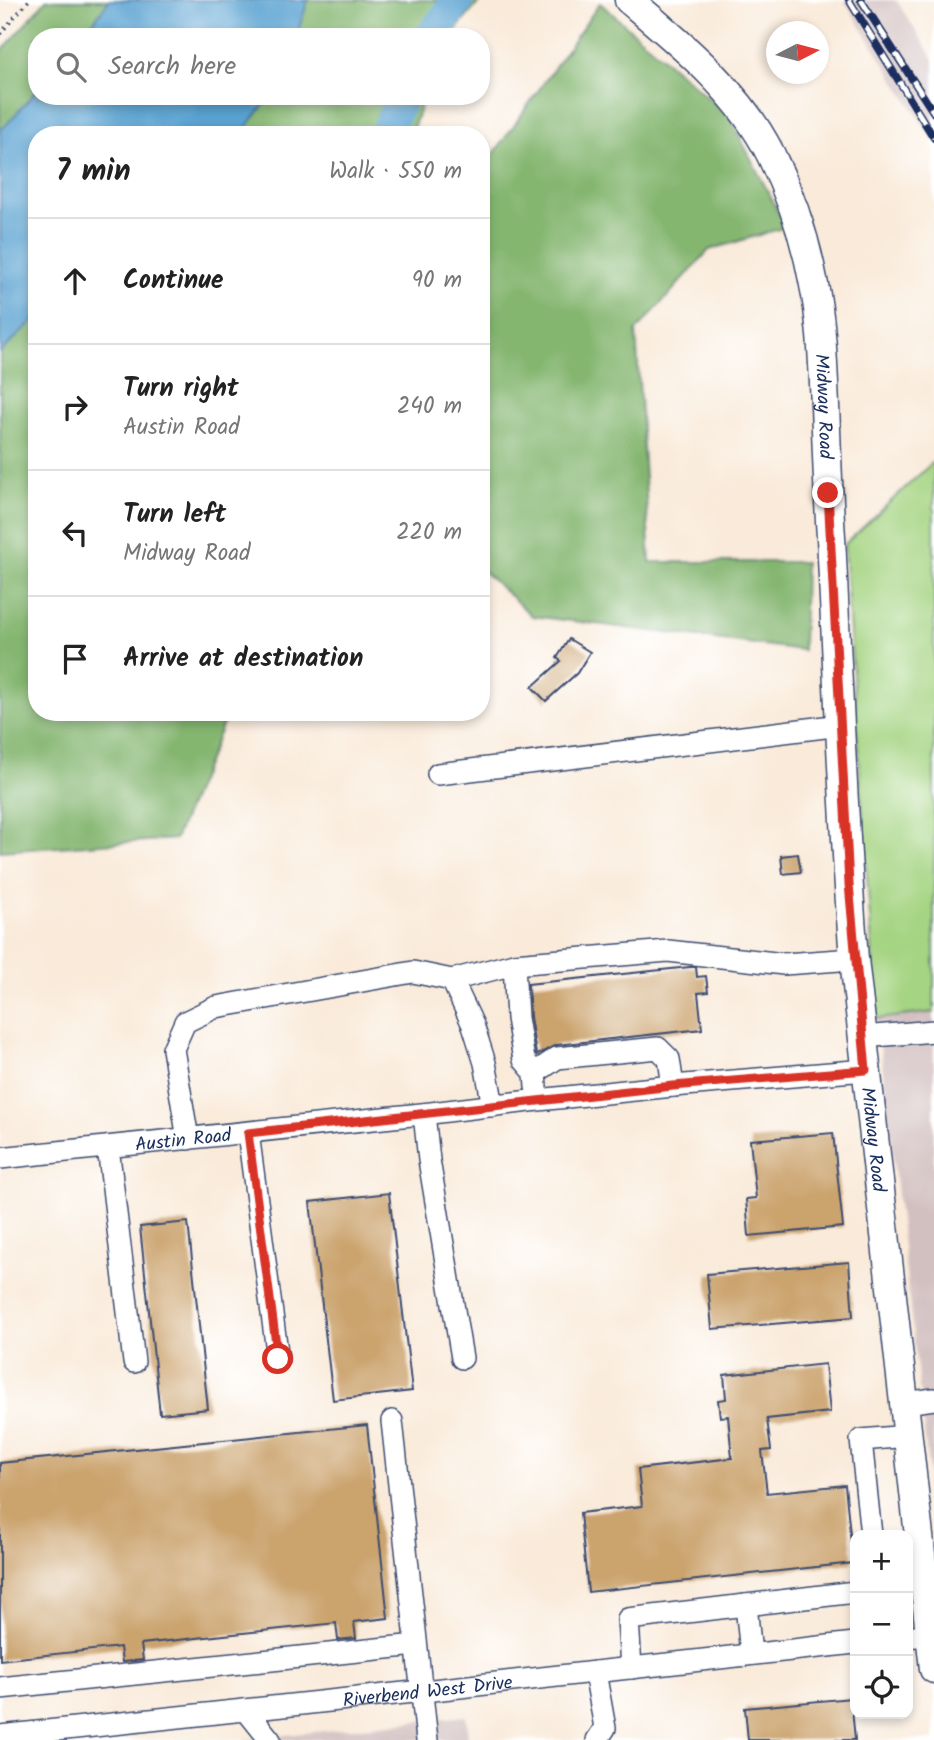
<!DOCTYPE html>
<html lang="en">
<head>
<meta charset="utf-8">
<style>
	body { margin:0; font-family:Kalam,sans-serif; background:#f6f6f6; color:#222 }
	.controls { position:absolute; right:21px; bottom:21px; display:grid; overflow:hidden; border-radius:14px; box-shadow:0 4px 10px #0003 }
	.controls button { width:63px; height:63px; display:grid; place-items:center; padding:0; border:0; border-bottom:2px solid #e0e0e0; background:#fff; color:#222; font:35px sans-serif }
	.compass { position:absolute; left:766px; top:21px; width:63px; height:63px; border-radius:50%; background:#fff; box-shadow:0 4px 10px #0003; rotate:84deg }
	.stop { position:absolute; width:21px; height:21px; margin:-16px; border:5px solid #d93025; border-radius:50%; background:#fff }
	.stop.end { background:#d93025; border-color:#fff; box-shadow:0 2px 7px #0008 }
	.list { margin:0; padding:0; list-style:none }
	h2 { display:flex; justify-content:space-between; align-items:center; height:91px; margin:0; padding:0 28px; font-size:30px }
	h2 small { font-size:23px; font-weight:400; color:#767676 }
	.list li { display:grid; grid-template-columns:46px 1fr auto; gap:21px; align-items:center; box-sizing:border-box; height:126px; padding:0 28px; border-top:2px solid #e0e0e0 }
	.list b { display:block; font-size:26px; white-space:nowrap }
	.list p { margin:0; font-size:23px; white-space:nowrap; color:#767676 }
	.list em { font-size:23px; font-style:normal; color:#767676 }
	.icon { flex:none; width:38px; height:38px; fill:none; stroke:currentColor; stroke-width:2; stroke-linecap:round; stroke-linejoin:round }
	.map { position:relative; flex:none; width:934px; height:1740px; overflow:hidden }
	.search { position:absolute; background:#fff; box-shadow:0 4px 10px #0003; left:28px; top:28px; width:462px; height:77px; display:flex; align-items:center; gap:18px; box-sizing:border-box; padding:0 24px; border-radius:28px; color:#767676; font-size:26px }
	.panel { position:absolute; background:#fff; box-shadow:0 4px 10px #0003; left:28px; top:126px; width:462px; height:595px; border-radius:28px }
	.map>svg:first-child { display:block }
	.industrial { fill:#d2bfc0 }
	.green { fill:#a5d482; stroke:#608270; stroke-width:2 }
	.forest { fill:#84b670; stroke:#507267; stroke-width:2 }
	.water { fill:#59a1d0; stroke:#3a6897; stroke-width:2 }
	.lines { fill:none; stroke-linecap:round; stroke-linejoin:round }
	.river { stroke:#59a1d0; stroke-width:32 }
	.building { fill:#cba36d }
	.minor-casing { stroke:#3c4b70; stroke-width:24 }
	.major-casing { stroke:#3c4b70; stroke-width:31 }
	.path { stroke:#3c4b70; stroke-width:3.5; stroke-dasharray:2 5; stroke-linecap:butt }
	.minor { stroke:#fff; stroke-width:21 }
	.major { stroke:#fff; stroke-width:28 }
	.rail-casing { stroke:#1b2f5e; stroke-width:8 }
	.rail { stroke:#fff; stroke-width:5; stroke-dasharray:16; stroke-linecap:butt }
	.route { stroke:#d93025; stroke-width:9 }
	.labels { text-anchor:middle; stroke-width:5; stroke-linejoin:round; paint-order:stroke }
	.street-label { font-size:19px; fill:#1b2f5e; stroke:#fff }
</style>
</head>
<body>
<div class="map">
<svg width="934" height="1740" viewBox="0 0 934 1740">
	<rect width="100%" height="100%" fill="#fff"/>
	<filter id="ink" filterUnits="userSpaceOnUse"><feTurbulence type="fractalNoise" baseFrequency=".0143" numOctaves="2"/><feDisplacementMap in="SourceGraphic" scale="14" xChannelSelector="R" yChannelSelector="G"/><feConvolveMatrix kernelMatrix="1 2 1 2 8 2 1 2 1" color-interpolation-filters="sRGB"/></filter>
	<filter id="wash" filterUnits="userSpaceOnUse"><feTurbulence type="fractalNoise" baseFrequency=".00686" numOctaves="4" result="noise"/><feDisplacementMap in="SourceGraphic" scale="28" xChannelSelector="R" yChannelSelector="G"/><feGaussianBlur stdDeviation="1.57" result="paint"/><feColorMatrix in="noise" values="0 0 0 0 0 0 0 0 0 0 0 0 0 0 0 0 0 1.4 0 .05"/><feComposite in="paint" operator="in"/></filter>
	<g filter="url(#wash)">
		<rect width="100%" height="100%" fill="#f9ead9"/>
		<g class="industrial">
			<path d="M844 0H896L934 59V142Z"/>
			<path d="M934 1012V1516L877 1019Z"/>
			<path d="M466 1716 468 1740H239Z"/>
		</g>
		<path class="green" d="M934 461V1012L877 1019 844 545Z"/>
		<g class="forest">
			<path d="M46 0H109L83 37H37V90L6 126 0 130V53Z"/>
			<path d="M308 0H481L450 37H296Z"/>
			<path d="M600 3 729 116 786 227 709 250 636 331 650 562H805L803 650 532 616 481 569V172Z"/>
			<path d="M271 96H424L411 135H240Z"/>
			<path d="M37 317V712H228L175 839 0 851V353Z"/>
		</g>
		<g class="water">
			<path d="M109 0H308L296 37H83Z"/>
			<path d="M37 90V96H271L240 135H37V317L0 353V130L6 125Z"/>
		</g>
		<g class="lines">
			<g class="river">
				<path d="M431 37 458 0"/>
				<path d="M385 135 402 96"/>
			</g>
		</g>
		<g id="blocks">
			<g class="building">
				<path d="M569 639 590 652 577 673 546 701 532 687 561 661 557 658Z"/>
				<path d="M798 854 801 872 783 874 781 856Z"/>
				<path d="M690 967H696L697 977 706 976 708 992 698 993 702 1029 556 1045 537 1055 536 1054 530 1017 528 984Z"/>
				<path d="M833 1133 843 1227 749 1236 746 1199 756 1198 750 1140Z"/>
				<path d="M389 1193 412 1391 333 1400 310 1202Z"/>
				<path d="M188 1222 208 1409 160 1414 140 1227Z"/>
				<path d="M849 1262 853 1317 712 1329 707 1274Z"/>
				<path d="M825 1364 830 1412 767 1419 771 1450 762 1451 767 1493 845 1485 853 1563 588 1592 580 1513 642 1506 638 1469 732 1458 728 1416 720 1417 718 1400 726 1399 724 1375Z"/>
				<path d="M367 1425 388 1618 354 1622 356 1638 338 1640 336 1623 141 1644 143 1660 122 1662 120 1647 0 1660V1463Z"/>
				<path d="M851 1698 855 1740H748L745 1708Z"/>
			</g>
		</g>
	</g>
	<g filter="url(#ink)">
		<use href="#blocks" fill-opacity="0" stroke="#3c4b70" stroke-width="2"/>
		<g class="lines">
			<defs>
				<g id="minor">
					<path d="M438 774 841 725"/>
					<path d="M514 964 517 1018 524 1060 535 1073 536 1087"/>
					<path d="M452 980 514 964 668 951 784 964 854 959"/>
					<path d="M863 1037 934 1031"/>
					<path d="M535 1073 557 1058 658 1048 669 1059 673 1086"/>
					<path d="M424 1114 429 1160 462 1358"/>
					<path d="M248 1133 278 1359"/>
					<path d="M188 1139 173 1049 185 1022 216 1007 413 972 452 980 473 1025 485 1063 493 1106"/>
					<path d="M108 1147 134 1362"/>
					<path id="s1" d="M0 1158 431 1113 538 1100 673 1086 866 1070"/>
					<path d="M905 1403 934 1399"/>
					<path d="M392 1421 427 1740"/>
					<path d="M871 1535 861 1440 908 1436"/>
					<path d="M746 1605 751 1654"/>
					<path d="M908 1637 930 1634"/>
					<path d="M631 1668 628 1619 855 1592"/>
					<path d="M595 1672 605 1728 597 1740"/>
					<path d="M0 1688 416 1645"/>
					<path d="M246 1710 270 1740"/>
					<path id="s2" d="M0 1736 442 1689 855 1643"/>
				</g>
				<g id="major">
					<path id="s3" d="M629 0C682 45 740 92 771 155 790 194 805 237 813 280 822 321 823 363 825 406 827 450 828 493 831 537 838 678 843 819 854 959L934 1669"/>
				</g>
			</defs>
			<use href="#minor" class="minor-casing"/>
			<use href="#major" class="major-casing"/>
			<path class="path" d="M0 34 29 0"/>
			<use href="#minor" class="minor"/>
			<use href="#major" class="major"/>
			<defs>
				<g id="rail">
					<path d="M849 0 934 138"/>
					<path d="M861 0 934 113"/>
				</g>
			</defs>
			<use href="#rail" class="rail-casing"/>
			<use href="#rail" class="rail"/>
		</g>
	</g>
	<g class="lines" filter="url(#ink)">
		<path class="route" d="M278 1359 248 1133 673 1086 866 1070 849 884 828 493"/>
	</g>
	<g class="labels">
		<g class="street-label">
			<text dy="7" stroke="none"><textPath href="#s3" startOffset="471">Midway Road</textPath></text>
			<text dy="7" stroke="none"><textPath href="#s3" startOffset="1206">Midway Road</textPath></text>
			<text dy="7" stroke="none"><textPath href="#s1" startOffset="184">Austin Road</textPath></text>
			<text dy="7" stroke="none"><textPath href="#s2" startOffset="430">Riverbend West Drive</textPath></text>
		</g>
	</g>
</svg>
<div class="controls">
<button>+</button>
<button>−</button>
<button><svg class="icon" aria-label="locate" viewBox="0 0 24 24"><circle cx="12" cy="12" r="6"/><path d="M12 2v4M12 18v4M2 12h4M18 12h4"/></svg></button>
</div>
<svg class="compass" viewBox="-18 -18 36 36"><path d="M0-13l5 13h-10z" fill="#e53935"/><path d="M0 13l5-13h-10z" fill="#767676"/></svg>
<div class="stop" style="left:278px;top:1359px"></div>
<div class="stop end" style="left:828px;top:493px"></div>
<div class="search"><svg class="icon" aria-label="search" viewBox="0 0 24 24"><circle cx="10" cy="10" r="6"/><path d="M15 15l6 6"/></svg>Search here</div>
<section class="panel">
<h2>7 min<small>Walk · 550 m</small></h2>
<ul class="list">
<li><svg class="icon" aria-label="ahead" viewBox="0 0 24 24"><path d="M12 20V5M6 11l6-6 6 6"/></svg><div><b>Continue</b></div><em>90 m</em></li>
<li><svg class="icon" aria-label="right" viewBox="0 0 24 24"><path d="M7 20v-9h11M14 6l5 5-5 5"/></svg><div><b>Turn right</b><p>Austin Road</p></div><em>240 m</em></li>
<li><svg class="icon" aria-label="left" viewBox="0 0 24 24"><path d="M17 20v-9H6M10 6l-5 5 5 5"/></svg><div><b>Turn left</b><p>Midway Road</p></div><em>220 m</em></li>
<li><svg class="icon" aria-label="arrive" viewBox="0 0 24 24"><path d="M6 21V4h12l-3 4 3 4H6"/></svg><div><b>Arrive at destination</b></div></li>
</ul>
</section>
</div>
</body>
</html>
